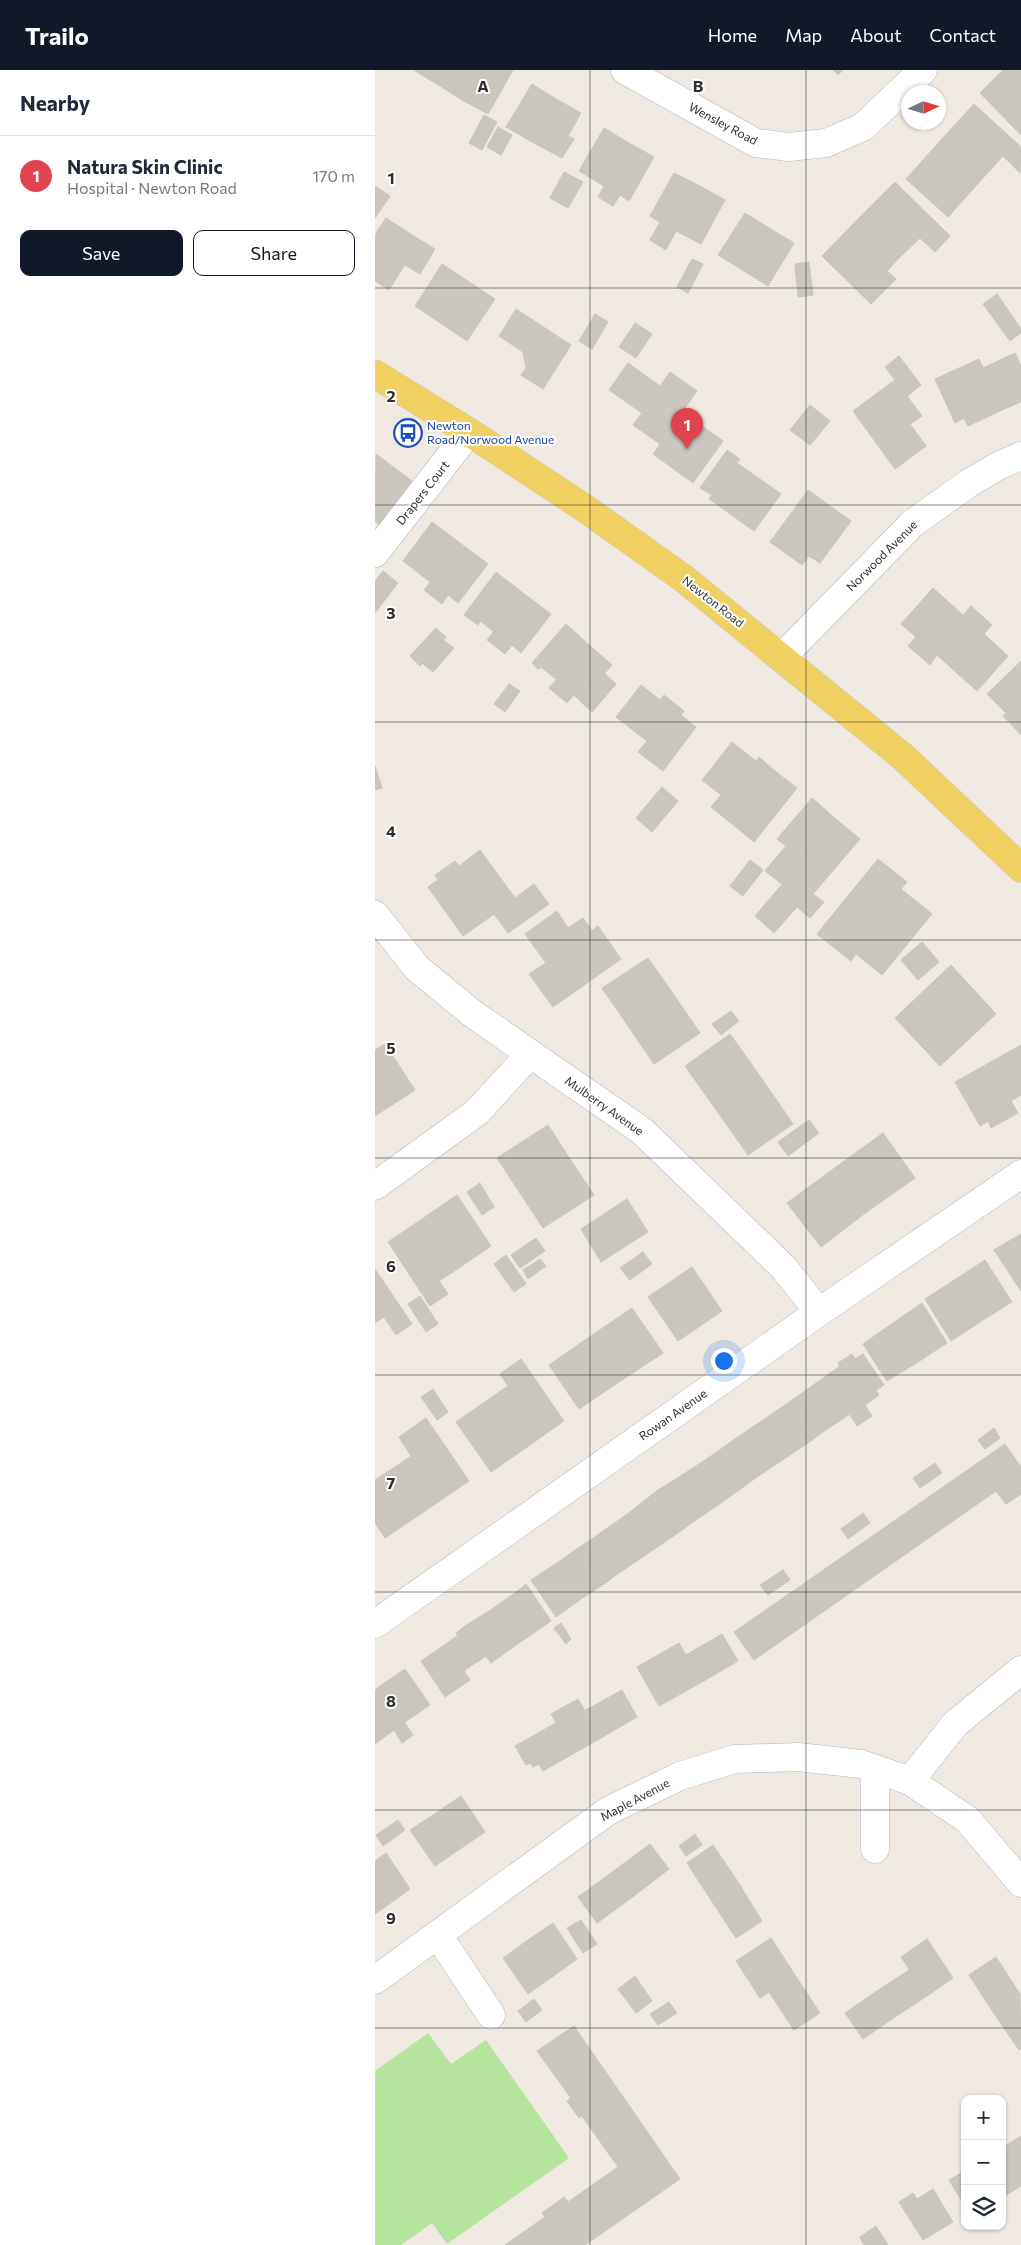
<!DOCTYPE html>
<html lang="en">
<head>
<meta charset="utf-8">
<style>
	body { margin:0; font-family:Commissioner,sans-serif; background:#f6f6f7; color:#1f2937 }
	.controls { position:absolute; right:15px; bottom:15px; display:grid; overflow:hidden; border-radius:10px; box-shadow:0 1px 4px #0004 }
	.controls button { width:45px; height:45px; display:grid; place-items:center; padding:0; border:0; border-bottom:1px solid #e0e1e3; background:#fff; color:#1f2937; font:25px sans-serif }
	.compass { position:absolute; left:526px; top:15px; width:45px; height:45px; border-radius:50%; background:#fff; box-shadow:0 1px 4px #0004; rotate:86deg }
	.you { position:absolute; left:348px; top:1290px; width:18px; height:18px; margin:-12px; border:4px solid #fff; border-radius:50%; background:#1a73e8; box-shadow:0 0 0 8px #1a73e833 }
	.badge { display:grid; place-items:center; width:32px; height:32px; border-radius:50%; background:#111827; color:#fff; font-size:16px; font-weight:700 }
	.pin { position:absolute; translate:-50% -41px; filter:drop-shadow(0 1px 2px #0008) }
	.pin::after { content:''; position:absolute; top:26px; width:18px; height:15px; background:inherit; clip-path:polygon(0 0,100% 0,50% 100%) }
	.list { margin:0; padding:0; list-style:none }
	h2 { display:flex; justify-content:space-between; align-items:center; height:65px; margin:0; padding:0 20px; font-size:21px }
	h2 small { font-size:16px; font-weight:400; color:#747a83 }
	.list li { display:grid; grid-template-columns:32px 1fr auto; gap:15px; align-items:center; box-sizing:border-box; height:80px; padding:0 20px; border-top:1px solid #e0e1e3 }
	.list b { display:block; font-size:19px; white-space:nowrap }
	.list p { margin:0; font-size:16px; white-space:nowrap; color:#747a83 }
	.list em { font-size:16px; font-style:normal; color:#747a83 }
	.actions { display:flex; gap:10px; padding:15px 20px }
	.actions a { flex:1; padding:11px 0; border:1px solid #111827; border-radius:10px; text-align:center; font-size:18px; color:#111827 }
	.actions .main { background:#111827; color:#fff }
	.icon { flex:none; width:28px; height:28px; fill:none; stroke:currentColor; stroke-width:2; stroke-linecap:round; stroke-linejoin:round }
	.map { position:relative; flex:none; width:646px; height:2175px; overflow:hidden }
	header { display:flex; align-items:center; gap:30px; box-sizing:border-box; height:70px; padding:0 25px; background:#111827; color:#fff }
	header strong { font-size:24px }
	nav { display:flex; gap:28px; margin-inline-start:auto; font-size:18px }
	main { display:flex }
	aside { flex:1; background:#fff }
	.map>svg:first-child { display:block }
	.green { fill:#b6e59e }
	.building { fill:#cbc7bf; stroke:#cbc5ba }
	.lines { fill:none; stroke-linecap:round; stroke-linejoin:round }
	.minor-casing { stroke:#b4b7c1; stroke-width:29 }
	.major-casing { stroke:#c9c9c9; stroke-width:29 }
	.minor { stroke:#fff; stroke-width:28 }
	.major { stroke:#f2d163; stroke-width:28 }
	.grid { fill:none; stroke:#2e2e2e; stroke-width:1; stroke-opacity:0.55 }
	.labels { text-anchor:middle; stroke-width:4; stroke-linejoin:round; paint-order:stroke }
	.street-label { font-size:12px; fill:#2e2e2e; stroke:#fff }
	.transit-label { font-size:12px; fill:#164399; stroke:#fff; text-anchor:start }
	.grid-label { font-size:16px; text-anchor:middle; font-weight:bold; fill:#2e2e2e; stroke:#fff; stroke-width:4; stroke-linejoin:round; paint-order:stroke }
</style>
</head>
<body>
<header>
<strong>Trailo</strong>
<nav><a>Home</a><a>Map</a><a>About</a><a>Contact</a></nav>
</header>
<main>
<aside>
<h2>Nearby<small></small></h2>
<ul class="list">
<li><span class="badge" style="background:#e0444e">1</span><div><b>Natura Skin Clinic</b><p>Hospital · Newton Road</p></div><em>170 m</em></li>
</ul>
<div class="actions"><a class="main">Save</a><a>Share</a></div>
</aside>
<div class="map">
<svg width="646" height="2175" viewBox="0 0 646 2175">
	<rect width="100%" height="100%" fill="#efe9e1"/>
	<path class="green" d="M53 1963 76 1994 111 1970 194 2088 72 2174 57 2153 26 2175H0V2001Z"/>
	<g class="building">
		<path d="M39 0H54L50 7Z"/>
		<path d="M54 0H70L62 14 50 7Z"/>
		<path d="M70 0H104L87 30 62 14Z"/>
		<path d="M104 0H138L113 44 87 30Z"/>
		<path d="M458 0H468L463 5Z"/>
		<path d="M628 0H646V65L605 23Z"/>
		<path d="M157 14 181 29 157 72 131 57Z"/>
		<path d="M181 29 206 43 193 66 199 69 187 88 157 72Z"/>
		<path d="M599 34 646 77 645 103 628 86 608 108 566 70Z"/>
		<path d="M109 45 122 52 107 80 94 73Z"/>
		<path d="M123 57 137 65 126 85 112 77Z"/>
		<path d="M229 58 254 73 229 116 204 101Z"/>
		<path d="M566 70 608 108 573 147 531 109Z"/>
		<path d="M254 73 279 87 254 131 245 125 238 136 223 127Z"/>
		<path d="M189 102 208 112 193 138 175 128Z"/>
		<path d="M299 103 325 116 291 180 275 170 285 152 275 146Z"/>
		<path d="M520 112 575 166 560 182 545 168 524 188 484 148Z"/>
		<path d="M0 116 15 126 0 148Z"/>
		<path d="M325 116 350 130 326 174 301 161Z"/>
		<path d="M370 143 394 158 369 201 343 185Z"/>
		<path d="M11 148 45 170 14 220 0 211V165Z"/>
		<path d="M484 148 524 188 512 201 521 209 496 234 447 186Z"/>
		<path d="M394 158 419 173 393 216 369 201Z"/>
		<path d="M45 170 60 179 45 204 30 195Z"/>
		<path d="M317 189 328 194 313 223 302 217Z"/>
		<path d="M434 192 438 225 423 227 420 194Z"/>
		<path d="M67 194 120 229 92 271 40 236Z"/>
		<path d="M622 224 646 259V263L635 271 608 234Z"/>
		<path d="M141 239 196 275 168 319 146 305 151 298 148 282 124 266Z"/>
		<path d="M220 244 233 252 217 279 204 271Z"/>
		<path d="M260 253 277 264 261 288 244 277Z"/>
		<path d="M640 283 646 296V332L627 340 608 298Z"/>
		<path d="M524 286 546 315 532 326 510 297Z"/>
		<path d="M604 289 627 340 593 356 589 348 580 353 560 309Z"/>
		<path d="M253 293 285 316 295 302 322 321 285 374 258 355 267 343 234 320Z"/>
		<path d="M520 310 547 346 535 354 551 376 520 399 478 341Z"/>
		<path d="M435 335 455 351 435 375 415 360Z"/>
		<path d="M320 351 348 371 318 413 278 384 298 356 310 364Z"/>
		<path d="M352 380 365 389 362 393 406 424 379 461 334 429 337 425 325 418Z"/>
		<path d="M1 384 37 411 5 455 0 451Z"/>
		<path d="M433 420 476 451 445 493 434 486 427 495 395 472Z"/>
		<path d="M57 452 85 473 55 512 28 491Z"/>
		<path d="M85 473 113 494 83 533 73 525 67 534 49 520Z"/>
		<path d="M8 501 23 513 0 543V511Z"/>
		<path d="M121 502 148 523 119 562 105 551 103 555 89 545Z"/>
		<path d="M558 518 588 545 596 536 617 555 609 564 633 586 602 621 562 585 555 595 533 576 541 567 526 554Z"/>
		<path d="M148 523 176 544 146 583 137 575 130 584 112 570Z"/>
		<path d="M191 554 213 574 182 610 166 597 163 599 157 593Z"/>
		<path d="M61 558 71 567 45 596 35 586Z"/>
		<path d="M68 570 79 578 58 602 47 593Z"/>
		<path d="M213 574 237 595 205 631 199 625 192 633 174 618Z"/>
		<path d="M646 591V665L628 646 631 643 612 624Z"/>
		<path d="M229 603 241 614 217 642 205 631Z"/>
		<path d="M134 614 145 621 130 642 119 634Z"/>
		<path d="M266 615 285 630 289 625 309 641 306 645 321 657 288 701 263 682 272 671 241 647Z"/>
		<path d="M357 672 381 691 384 687 400 701 357 754 336 737 346 725 327 710Z"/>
		<path d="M0 696 7 718 0 720Z"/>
		<path d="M400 701 422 718 379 772 357 754Z"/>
		<path d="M287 717 303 731 277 762 261 748Z"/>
		<path d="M437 728 462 750 407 814 390 801 411 776 402 769Z"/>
		<path d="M462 750 485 769 438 824 449 832 435 848 422 837 399 863 380 846Z"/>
		<path d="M105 780 140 828 159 814 174 834 133 863 119 844 88 866 53 817 63 810 60 805 80 791 84 796Z"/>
		<path d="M503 789 532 812 526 819 557 844 507 905 481 884 476 891 442 864Z"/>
		<path d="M375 790 388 800 368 826 355 816Z"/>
		<path d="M182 841 193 858 208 848 217 861 223 856 246 889 178 937 154 904 171 893 150 864Z"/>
		<path d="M547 872 564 892 543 910 526 890Z"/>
		<path d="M273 888 299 925 253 956 227 918Z"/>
		<path d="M576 895 621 944 565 996 520 948Z"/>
		<path d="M299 925 325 963 279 994 253 956Z"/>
		<path d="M356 941 364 951 346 965 337 954Z"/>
		<path d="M355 964 387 1009 342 1041 310 996Z"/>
		<path d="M10 974 40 1020 0 1046V980Z"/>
		<path d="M646 975V1025L636 1031 643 1043 616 1058 613 1051 605 1056 580 1012Z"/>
		<path d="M387 1009 418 1054 373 1085 342 1041Z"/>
		<path d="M434 1050 444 1063 413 1086 403 1072Z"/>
		<path d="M173 1055 195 1089 145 1123 122 1088Z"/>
		<path d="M508 1063 540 1108 493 1141 461 1097Z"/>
		<path d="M195 1089 219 1125 168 1158 145 1123Z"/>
		<path d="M461 1097 493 1141 446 1177 412 1133Z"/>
		<path d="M105 1113 119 1137 107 1145 92 1122Z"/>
		<path d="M82 1125 116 1176 81 1200 47 1149Z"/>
		<path d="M252 1129 273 1162 226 1192 206 1159Z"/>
		<path d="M47 1149 81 1200 64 1211 73 1224 55 1236 13 1172Z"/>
		<path d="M646 1164V1221L619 1180Z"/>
		<path d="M161 1168 170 1181 145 1198 136 1185Z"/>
		<path d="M268 1182 277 1194 255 1210 245 1198Z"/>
		<path d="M131 1185 151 1214 139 1222 119 1194Z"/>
		<path d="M165 1189 171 1196 153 1209 148 1200Z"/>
		<path d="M610 1190 637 1232 608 1250 581 1209Z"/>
		<path d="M317 1197 347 1241 303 1271 273 1227Z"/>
		<path d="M0 1199 37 1254 21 1265 9 1247 0 1253Z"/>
		<path d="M581 1209 608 1250 576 1271 550 1229Z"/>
		<path d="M45 1226 63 1254 51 1262 33 1234Z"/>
		<path d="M547 1233 572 1273 543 1292 518 1253Z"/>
		<path d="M257 1238 288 1283 244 1312 213 1268Z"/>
		<path d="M518 1253 543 1292 512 1311 488 1274Z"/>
		<path d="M213 1268 244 1312 204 1339 174 1295Z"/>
		<path d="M477 1284 504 1325 490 1335 497 1346 482 1356 451 1306 465 1296 463 1293Z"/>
		<path d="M488 1284 509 1315 501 1320 480 1289Z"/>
		<path d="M146 1289 189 1351 152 1377 117 1327 133 1316 125 1304Z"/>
		<path d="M451 1306 475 1344 445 1364 420 1328Z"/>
		<path d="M58 1319 73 1342 62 1350 46 1327Z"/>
		<path d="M117 1327 152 1377 116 1402 81 1352Z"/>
		<path d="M420 1328 445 1364 436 1371 410 1335Z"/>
		<path d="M410 1335 436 1371 409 1389 385 1352Z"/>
		<path d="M51 1348 94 1411 50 1441 20 1397 36 1386 24 1367Z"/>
		<path d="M385 1352 409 1389 385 1405 360 1369Z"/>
		<path d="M619 1358 625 1368 610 1379 603 1370Z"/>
		<path d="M360 1369 385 1405 375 1412 350 1376Z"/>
		<path d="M630 1374 646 1397V1424L631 1434 621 1421 379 1590 359 1562Z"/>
		<path d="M350 1376 375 1412 367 1418 342 1382Z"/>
		<path d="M342 1382 367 1418 343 1435 318 1398Z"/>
		<path d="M560 1393 567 1403 545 1418 538 1408Z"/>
		<path d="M20 1397 50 1441 10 1468 0 1453V1410Z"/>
		<path d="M318 1398 343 1435 318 1452 293 1414Z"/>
		<path d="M293 1414 318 1452 310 1458 283 1420Z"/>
		<path d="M283 1420 310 1458 300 1465 274 1427Z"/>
		<path d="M274 1427 300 1465 275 1482 251 1445Z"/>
		<path d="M488 1443 495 1453 473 1469 466 1459Z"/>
		<path d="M251 1445 275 1482 250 1499 225 1463Z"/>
		<path d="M225 1463 250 1499 241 1505 217 1469Z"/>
		<path d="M217 1469 241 1505 232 1512 206 1476Z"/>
		<path d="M206 1476 232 1512 206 1529 182 1493Z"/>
		<path d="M182 1493 206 1529 181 1547 156 1510Z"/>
		<path d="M408 1500 415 1510 393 1525 385 1515Z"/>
		<path d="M151 1514 176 1551 166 1558 141 1522Z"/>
		<path d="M141 1522 166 1558 141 1575 117 1539Z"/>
		<path d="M117 1539 141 1575 116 1593 90 1556Z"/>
		<path d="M186 1553 196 1569 191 1574 179 1558Z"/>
		<path d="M90 1556 111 1586 101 1593 81 1563Z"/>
		<path d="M347 1564 363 1591 327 1612 311 1585Z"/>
		<path d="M82 1566 100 1593 89 1601 71 1574Z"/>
		<path d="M304 1573 327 1612 284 1636 262 1597Z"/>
		<path d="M71 1574 95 1610 70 1627 46 1591Z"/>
		<path d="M30 1599 55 1635 30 1652 5 1616Z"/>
		<path d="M5 1616 38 1665 27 1673 19 1660 0 1674V1620Z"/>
		<path d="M247 1620 262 1647 226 1668 211 1640Z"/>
		<path d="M203 1629 226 1668 168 1701 164 1694 158 1697 155 1693 151 1695 140 1676 181 1653 176 1644Z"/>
		<path d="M86 1726 110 1762 85 1779 61 1743Z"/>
		<path d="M61 1743 85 1779 60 1796 35 1760Z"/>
		<path d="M23 1750 30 1760 8 1776 1 1765Z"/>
		<path d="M320 1764 327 1775 311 1786 304 1776Z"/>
		<path d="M275 1774 294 1799 259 1826 240 1800Z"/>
		<path d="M338 1775 363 1812 336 1830 312 1793Z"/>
		<path d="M11 1783 35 1819 10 1837 0 1821V1791Z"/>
		<path d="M240 1800 259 1826 222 1853 203 1827Z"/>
		<path d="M363 1812 387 1851 361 1868 336 1830Z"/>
		<path d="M0 1821 10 1837 0 1844Z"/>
		<path d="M206 1850 222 1874 208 1883 192 1858Z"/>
		<path d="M178 1853 202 1889 177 1907 153 1870Z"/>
		<path d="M396 1868 420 1905 385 1928 361 1891Z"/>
		<path d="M552 1869 578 1908 552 1926 526 1887Z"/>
		<path d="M153 1870 177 1907 153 1924 128 1888Z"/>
		<path d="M621 1887 645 1924 618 1942 594 1905Z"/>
		<path d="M534 1900 552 1926 520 1947 502 1921Z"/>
		<path d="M420 1905 445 1943 419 1960 394 1922Z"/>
		<path d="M260 1906 277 1931 261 1943 243 1919Z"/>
		<path d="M502 1921 520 1947 488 1969 470 1943Z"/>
		<path d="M645 1924 646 1979 644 1980 618 1942Z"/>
		<path d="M159 1929 167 1940 151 1952 143 1941Z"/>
		<path d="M294 1932 302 1943 283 1955 275 1944Z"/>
		<path d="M199 1956 305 2109 210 2175H130L170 2147 167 2143 189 2127 193 2132 243 2097 207 2046 204 2048 192 2031 196 2028 162 1981Z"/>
		<path d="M646 2066V2116L630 2126 627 2122V2078Z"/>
		<path d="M590 2101V2136L574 2110Z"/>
		<path d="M558 2119 578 2152 548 2170 524 2132 538 2123 542 2129Z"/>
		<path d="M501 2156 513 2175H489L485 2167Z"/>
	</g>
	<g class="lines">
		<defs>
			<g id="minor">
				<path d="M250 0 381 73 414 77 451 73 488 57 548 0"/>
				<path d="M0 483 94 362"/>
				<path d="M407 587 538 453 594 413 623 396 646 386"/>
				<path d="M0 845 42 898 98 944 267 1061 408 1197 444 1242"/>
				<path d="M0 1116 102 1042 155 984"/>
				<path d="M0 1554 444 1242 646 1104"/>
				<path d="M500 1699V1779"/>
				<path d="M535 1711 580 1654 646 1600"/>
				<path d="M63 1865 116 1945"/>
				<path d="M0 1910 233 1741 305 1706 360 1689 423 1687 486 1694 535 1711 593 1750 646 1813"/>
			</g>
			<path id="major" d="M0 304 94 362 208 437 308 508 527 686 646 798"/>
		</defs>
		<use href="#minor" class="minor-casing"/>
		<use href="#major" class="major-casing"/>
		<use href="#minor" class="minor"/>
		<use href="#major" class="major"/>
	</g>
	<path class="grid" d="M215 0V2175M431 0V2175M0 218H646M0 435H646M0 652H646M0 870H646M0 1088H646M0 1305H646M0 1522H646M0 1740H646M0 1958H646"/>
	<defs>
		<symbol id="bus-ring" viewBox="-11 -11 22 22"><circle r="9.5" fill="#fff" stroke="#1a4fb4" stroke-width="1.5"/><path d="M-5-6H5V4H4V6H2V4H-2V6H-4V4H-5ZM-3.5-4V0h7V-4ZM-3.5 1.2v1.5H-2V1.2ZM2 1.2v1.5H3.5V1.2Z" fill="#1a4fb4"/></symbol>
	</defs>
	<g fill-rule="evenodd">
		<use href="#bus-ring" x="17" y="347" width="32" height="32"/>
	</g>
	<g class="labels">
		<g class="street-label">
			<text transform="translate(348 54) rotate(28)" y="4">Wensley Road</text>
			<text transform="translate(48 423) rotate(-52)" y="4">Drapers Court</text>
			<text transform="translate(507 486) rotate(-45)" y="4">Norwood Avenue</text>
			<text transform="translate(338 532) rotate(38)" y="4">Newton Road</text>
			<text transform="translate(229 1036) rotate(35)" y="4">Mulberry Avenue</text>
			<text transform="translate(298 1345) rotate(-35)" y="4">Rowan Avenue</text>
			<text transform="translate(260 1730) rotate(-28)" y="4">Maple Avenue</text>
		</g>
		<g class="transit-label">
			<text x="52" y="360">Newton<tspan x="52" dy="14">Road/Norwood Avenue</tspan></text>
		</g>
	</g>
	<g class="grid-label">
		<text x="108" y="22">A</text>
		<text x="323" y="22">B</text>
		<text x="16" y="114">1</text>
		<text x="16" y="332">2</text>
		<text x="16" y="549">3</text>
		<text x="16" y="767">4</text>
		<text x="16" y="984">5</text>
		<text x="16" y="1202">6</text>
		<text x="16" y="1419">7</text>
		<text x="16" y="1637">8</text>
		<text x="16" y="1854">9</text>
	</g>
</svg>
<div class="controls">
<button>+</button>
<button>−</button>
<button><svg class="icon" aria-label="layers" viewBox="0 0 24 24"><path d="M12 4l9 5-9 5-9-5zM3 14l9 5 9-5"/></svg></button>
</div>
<svg class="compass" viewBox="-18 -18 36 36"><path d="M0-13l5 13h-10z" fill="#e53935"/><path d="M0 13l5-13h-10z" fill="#747a83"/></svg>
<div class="you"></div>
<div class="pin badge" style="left:312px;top:379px;background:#e0444e">1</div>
</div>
</main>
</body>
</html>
